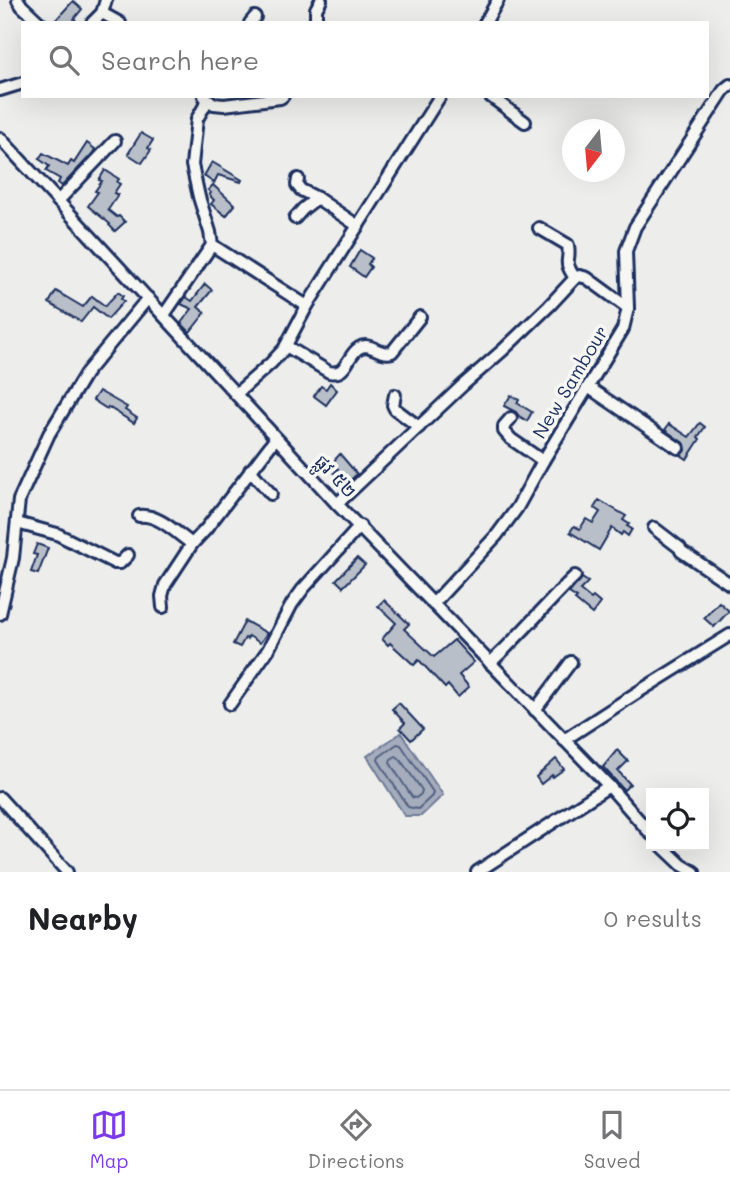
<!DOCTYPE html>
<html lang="en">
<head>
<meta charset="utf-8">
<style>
	body { margin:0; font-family:Mali,"Noto Sans Khmer",sans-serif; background:#f6f6f6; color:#202124 }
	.controls { position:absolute; right:21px; bottom:21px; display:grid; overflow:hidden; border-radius:0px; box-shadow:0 7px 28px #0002 }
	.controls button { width:63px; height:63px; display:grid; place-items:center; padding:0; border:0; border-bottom:2px solid #e0e0e0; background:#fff; color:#202124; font:35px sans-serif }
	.compass { position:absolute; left:562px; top:119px; width:63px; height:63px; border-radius:50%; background:#fff; box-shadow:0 7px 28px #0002; rotate:196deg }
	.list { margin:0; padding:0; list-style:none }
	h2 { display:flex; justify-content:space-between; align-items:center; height:91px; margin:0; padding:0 28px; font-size:30px }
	h2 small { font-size:23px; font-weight:400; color:#757577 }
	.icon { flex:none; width:38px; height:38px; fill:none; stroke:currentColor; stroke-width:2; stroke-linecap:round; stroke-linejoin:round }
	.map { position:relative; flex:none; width:730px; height:872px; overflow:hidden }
	.search { position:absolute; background:#fff; box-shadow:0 7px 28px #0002; left:21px; right:21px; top:21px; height:77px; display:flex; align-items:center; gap:18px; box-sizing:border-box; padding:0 24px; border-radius:0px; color:#757577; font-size:26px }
	.sheet { height:217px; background:#fff }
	nav { display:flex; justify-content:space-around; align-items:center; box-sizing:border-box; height:98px; border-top:2px solid #e0e0e0; background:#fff; font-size:19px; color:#757577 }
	nav a { display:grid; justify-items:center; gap:4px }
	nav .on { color:#7c3aed }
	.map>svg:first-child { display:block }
	.water { fill:#a5acbc; stroke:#6e7a96; stroke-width:2 }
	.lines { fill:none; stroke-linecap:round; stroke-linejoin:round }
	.shore { stroke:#526184; stroke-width:2 }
	.building { fill:#b9bfc8; stroke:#1b2f5e; stroke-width:2 }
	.minor-casing { stroke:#1b2f5e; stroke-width:16 }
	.minor { stroke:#f6f6f2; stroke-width:10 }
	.labels { text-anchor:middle; stroke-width:7; stroke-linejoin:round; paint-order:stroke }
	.street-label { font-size:19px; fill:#1b2f5e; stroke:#f6f6f2 }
</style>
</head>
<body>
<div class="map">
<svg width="730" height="872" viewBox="0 0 730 872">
	<rect width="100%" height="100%" fill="#edeeec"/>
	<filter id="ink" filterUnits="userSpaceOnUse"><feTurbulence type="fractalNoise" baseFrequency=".0143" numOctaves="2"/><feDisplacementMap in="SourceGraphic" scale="14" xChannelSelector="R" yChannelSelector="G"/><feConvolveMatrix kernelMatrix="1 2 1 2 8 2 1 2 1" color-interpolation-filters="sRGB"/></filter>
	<g filter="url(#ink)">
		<path class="water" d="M401 733 443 795 421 816H405L367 756Z"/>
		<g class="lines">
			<g class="shore">
				<path d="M397 744 401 745 433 792 432 796 418 809 408 807 378 760 379 757Z"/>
				<path d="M396 756 399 758 422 790 421 794 416 798 412 797 390 763 391 759Z"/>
			</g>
		</g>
		<g class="building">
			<path d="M73 1 82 9 74 19 79 23H53Z"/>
			<path d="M141 133 153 140 148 148 151 150 142 163 128 154Z"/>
			<path d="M87 143 95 149 93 153 62 186 58 183 60 179 46 171 49 166 39 159 43 153 68 166 71 161 74 163Z"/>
			<path d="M212 162 242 180 241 182 218 175 214 183 204 176Z"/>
			<path d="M105 170 119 179 117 182 120 184 114 193 118 195 108 210 117 217 119 216 125 222 115 231 109 225 110 224 88 206 98 192 95 191 102 181 99 180Z"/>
			<path d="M213 185 235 205 226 216 211 204 214 200 209 195 211 193 208 190Z"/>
			<path d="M360 250 372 258 368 264 371 267 364 277 350 267Z"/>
			<path d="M205 284 212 290 198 307 205 313 190 332 181 323 192 309 181 304 186 297 192 301Z"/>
			<path d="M56 291 83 307 92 296 105 306 118 292 123 296 121 299 124 301 108 319 93 307 81 322 49 303Z"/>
			<path d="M330 383 337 390 326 405 314 396 321 386 326 389Z"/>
			<path d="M99 391 127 407 125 410 137 418 134 423 108 407 107 409 93 400Z"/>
			<path d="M511 395 519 400 517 403 532 412 527 421 519 416 516 412 504 406Z"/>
			<path d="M700 423 705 427 698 437 700 439 687 459 681 455 686 449 685 444 665 430 669 424 689 437Z"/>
			<path d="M340 454 357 474 341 489 336 483 340 480 334 473 338 469 331 464Z"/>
			<path d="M599 500 626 516 623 520 629 524 627 526 632 529 628 536 623 532 621 535 612 528 599 550 570 532 574 526 580 529 586 519 593 523 600 512 594 508Z"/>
			<path d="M37 544 48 548 38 574 31 572 37 555 33 554Z"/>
			<path d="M357 558 365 565 343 587 336 580Z"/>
			<path d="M582 578 588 582 580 590 591 599 593 597 600 603 592 614 575 600 577 598 569 593Z"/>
			<path d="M384 600 409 624 404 629 434 657 454 640 474 662 459 675 469 687 458 697 448 685 445 688 419 660 414 665 390 643 388 645 382 639 396 623 378 606Z"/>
			<path d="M719 602 729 611 714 627 704 618Z"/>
			<path d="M245 621 267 633 260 643 249 636 247 639 245 638 240 647 233 644Z"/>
			<path d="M399 703 423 729 411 740 400 728 405 723 392 709Z"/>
			<path d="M617 750 628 761 618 771 630 784 624 790 603 767Z"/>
			<path d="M556 759 564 769 553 777 552 775 541 784 536 777Z"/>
		</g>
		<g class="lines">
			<defs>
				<g id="minor">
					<path d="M18 0 22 6 40 23"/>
					<path d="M102 13 120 23"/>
					<path d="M92 23 102 13 106 0"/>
					<path d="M250 23 255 17"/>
					<path d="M316 23V9L321 0"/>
					<path d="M485 23 498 0"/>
					<path d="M0 90 23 83"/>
					<path d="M204 96 214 104 224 105 280 98 283 96"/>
					<path d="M490 96 525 122"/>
					<path d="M0 138 337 504 609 786 651 834"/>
					<path d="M298 179 297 185 301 190 317 198 358 226"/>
					<path d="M58 201 115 141"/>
					<path d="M295 218 303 209 317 198"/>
					<path d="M539 228 568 245C571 263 562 259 575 278"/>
					<path d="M212 245 307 306"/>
					<path d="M164 315 212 245 210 232 199 197 192 165 197 119 208 100"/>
					<path d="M286 346 329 372C348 376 346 356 359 348 370 341 379 356 392 352L420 317"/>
					<path d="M588 387 678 448"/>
					<path d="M236 394 271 363 284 349 307 306 440 96"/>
					<path d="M395 395 393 405 395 409 419 427"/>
					<path d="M511 418 504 426V431L511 439 543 461"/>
					<path d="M250 470 271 494"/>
					<path d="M337 504 463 385 503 350 549 306 575 278 580 276 587 278 628 308"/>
					<path d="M139 516C159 514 176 533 192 544"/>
					<path d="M17 523 57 534 115 563H120L128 555"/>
					<path d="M654 528 680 548 681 551 730 584"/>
					<path d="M433 604 497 535 517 508 543 461 623 329 628 308 626 251 635 227 724 90 730 85"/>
					<path d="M163 607 162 596 165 585 192 544 206 529 276 438"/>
					<path d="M0 614 13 558 19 500 49 434 86 373 148 298"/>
					<path d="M490 663C520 636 545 605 575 576"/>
					<path d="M230 704 268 650 292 604 303 589 360 526"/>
					<path d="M535 710 571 662"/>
					<path d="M564 740 635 694 730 635"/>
					<path d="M0 798 67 872"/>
					<path d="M662 846 682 865 694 872"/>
					<path d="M477 872 609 786"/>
				</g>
			</defs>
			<use href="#minor" class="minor-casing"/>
			<use href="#minor" class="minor"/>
		</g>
	</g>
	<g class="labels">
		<g class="street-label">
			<text transform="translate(570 382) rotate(-59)" y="7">New Sambour</text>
			<text transform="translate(336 476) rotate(47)" y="7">ផ្លូវ ៥២</text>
		</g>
	</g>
</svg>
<div class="controls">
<button><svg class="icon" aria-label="locate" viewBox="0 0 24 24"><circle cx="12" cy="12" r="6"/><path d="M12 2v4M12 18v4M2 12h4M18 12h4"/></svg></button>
</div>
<svg class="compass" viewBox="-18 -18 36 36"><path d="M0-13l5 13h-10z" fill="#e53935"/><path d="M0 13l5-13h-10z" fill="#757577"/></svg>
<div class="search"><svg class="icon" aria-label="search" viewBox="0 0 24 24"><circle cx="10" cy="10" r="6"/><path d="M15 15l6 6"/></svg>Search here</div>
</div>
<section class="sheet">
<h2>Nearby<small>0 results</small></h2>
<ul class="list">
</ul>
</section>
<nav>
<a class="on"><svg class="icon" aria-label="map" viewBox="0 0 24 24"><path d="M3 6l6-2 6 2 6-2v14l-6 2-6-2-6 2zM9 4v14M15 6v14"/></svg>Map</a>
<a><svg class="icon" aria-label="directions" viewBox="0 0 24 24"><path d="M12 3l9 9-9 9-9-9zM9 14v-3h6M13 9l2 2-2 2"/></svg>Directions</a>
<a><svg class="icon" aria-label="saved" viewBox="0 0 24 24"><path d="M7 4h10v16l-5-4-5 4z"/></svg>Saved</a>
</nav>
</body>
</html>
